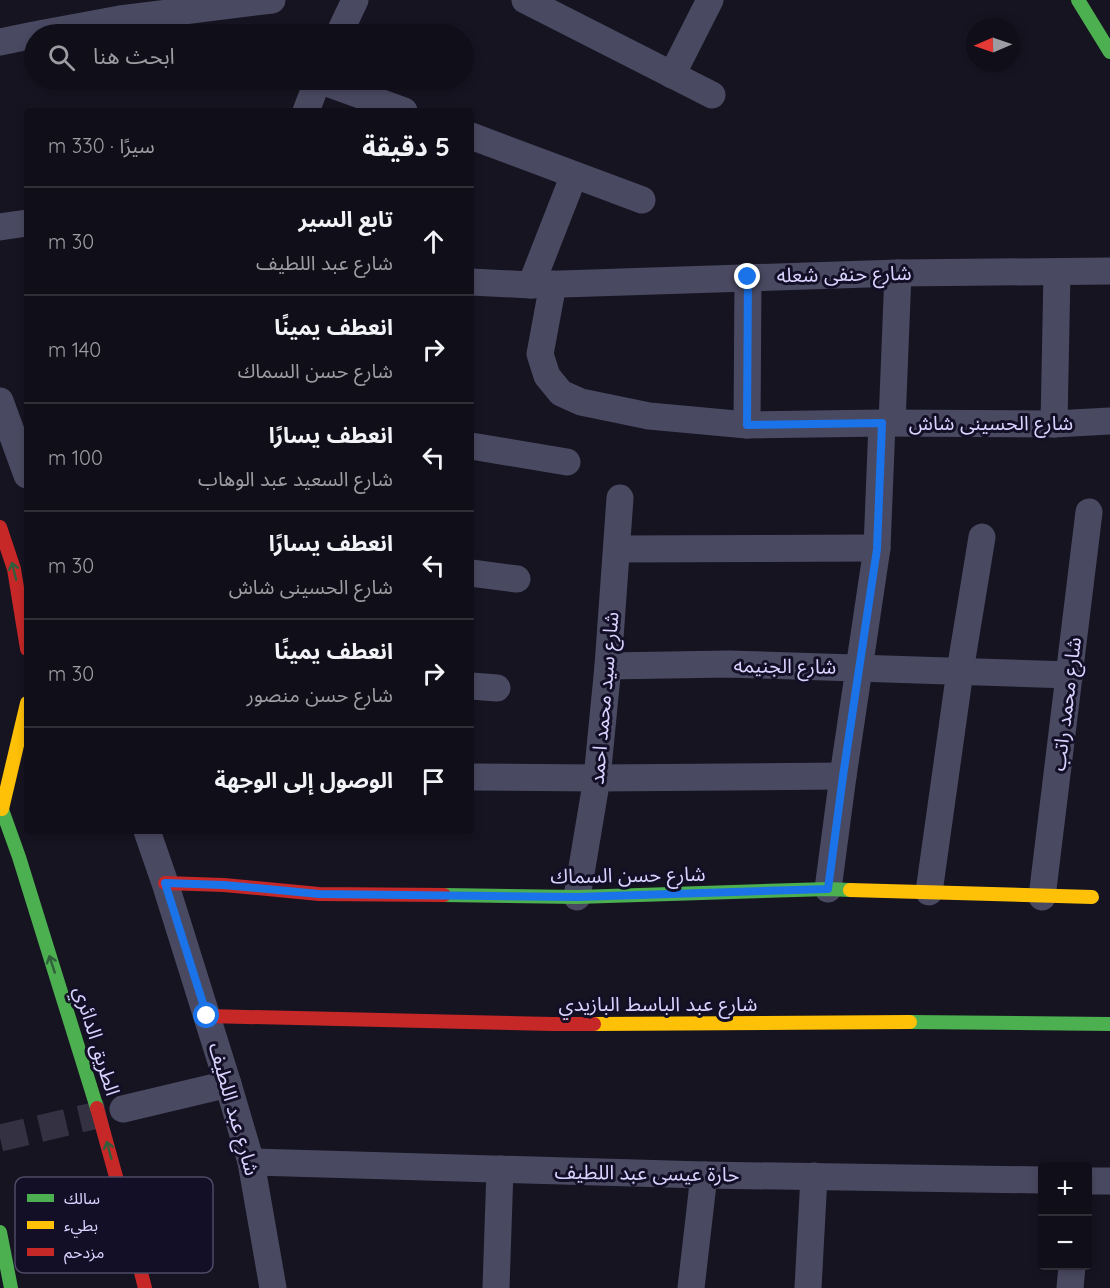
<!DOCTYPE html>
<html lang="ar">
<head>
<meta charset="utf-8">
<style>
	body { margin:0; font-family:Quicksand,"Noto Sans Arabic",sans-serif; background:#191822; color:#f1f3f6; direction:rtl }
	.controls { position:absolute; right:18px; bottom:18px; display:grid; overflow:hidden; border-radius:6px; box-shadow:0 3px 9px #0003 }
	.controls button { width:54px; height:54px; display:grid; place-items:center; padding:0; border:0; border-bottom:2px solid #302f38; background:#100f19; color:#f1f3f6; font:30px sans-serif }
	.compass { position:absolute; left:966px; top:18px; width:54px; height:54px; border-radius:50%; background:#100f19; box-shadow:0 3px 9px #0003; rotate:268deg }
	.stop { position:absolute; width:18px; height:18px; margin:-14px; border:4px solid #1a73e8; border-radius:50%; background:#fff }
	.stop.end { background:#1a73e8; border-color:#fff; box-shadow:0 2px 6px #0008 }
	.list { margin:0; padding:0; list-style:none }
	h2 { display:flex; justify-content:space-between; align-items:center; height:78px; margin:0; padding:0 24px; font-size:26px }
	h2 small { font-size:20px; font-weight:400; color:#9c9ca2 }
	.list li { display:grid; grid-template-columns:39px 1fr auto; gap:18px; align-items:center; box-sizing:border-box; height:108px; padding:0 24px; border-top:2px solid #302f38 }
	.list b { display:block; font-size:22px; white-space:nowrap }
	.list p { margin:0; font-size:20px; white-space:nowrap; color:#9c9ca2 }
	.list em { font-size:20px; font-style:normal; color:#9c9ca2 }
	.icon { flex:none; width:33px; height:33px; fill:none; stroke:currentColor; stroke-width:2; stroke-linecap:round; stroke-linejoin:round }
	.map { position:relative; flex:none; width:1110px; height:1288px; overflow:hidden; direction:ltr }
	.search { position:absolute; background:#100f19; box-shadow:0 3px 9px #0003; left:24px; top:24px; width:450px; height:66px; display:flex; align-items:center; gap:15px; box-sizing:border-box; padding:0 21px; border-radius:33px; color:#9c9ca2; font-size:22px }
	.panel { position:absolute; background:#100f19; box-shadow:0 3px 9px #0003; left:24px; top:108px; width:450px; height:726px; border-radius:6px; direction:rtl }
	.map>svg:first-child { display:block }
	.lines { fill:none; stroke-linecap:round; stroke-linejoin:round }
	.street-tunnel { stroke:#333142; stroke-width:27; stroke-dasharray:27 14; stroke-linecap:butt }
	.street { stroke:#4a4962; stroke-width:27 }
	.fast { stroke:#4caf50; stroke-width:14 }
	.slow { stroke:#ffc107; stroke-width:14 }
	.jam { stroke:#c62828; stroke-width:14 }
	.oneway { stroke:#305f3b }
	.route { stroke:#1a73e8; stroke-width:8 }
	.labels { text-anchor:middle; stroke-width:6; stroke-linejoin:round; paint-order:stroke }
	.street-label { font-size:20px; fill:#d9d4ff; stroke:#130f26 }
	.key { fill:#130f26; stroke:#4e4a67; stroke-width:1.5 }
	.key-label { font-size:16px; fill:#d9d4ff }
</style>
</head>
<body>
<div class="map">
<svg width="1110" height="1288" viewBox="0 0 1110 1288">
	<rect width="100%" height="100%" fill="#161421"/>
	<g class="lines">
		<path class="street-tunnel" d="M0 1138 119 1110"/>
		<g class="street">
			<path d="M525 0 712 95"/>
			<path d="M39 34 120 19 272 0"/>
			<path d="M339 34 355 0"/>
			<path d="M0 42 34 35"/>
			<path d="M672 75 710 0"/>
			<path d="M319 80 404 111"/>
			<path d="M306 111 318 80"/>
			<path d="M471 136 642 200"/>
			<path d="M0 227 27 223"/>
			<path d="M471 282 531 285 898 273 1110 271"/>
			<path d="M553 284 540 354 547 376 561 393 581 402 649 416 747 425 882 423 1054 424 1110 421"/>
			<path d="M531 285 574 175"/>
			<path d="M0 401 27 475"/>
			<path d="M892 423 898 273"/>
			<path d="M1054 424 1057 272"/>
			<path d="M747 425 748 277"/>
			<path d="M471 446 567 462"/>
			<path d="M617 549 877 548"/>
			<path d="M471 573 517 579"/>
			<path d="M608 666 729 664 1070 675"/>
			<path d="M471 686 497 688"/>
			<path d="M471 777 597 778 843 776"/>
			<path d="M147 831 165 883 228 1084 251 1162 273 1288"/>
			<path d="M828 889 843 776 877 548 882 423"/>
			<path d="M929 892 960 671 982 537"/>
			<path d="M577 897 597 778 608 666 620 498"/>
			<path d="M1042 897 1089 512"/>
			<path d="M123 1109 228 1084"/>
			<path d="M251 1162 704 1175 1042 1180"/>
			<path d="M1088 1181H1110"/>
			<path d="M496 1288 500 1169"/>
			<path d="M691 1288 704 1175"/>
			<path d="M808 1288 814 1176"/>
			<path d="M1070 1288 1072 1266"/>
		</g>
		<g class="fast">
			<path d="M1078 0 1110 52"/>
			<path d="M0 804 19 857 97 1108"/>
			<path d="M444 895 577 897 828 889 850 890"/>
			<path d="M910 1022 1110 1024"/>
			<path d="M0 1232 11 1288"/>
		</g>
		<g class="slow">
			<path d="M2 809 27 703"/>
			<path d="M850 890 1092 897"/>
			<path d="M594 1024 910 1022"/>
		</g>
		<g class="jam">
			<path d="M0 527 14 569 27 649"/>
			<path d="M165 883 224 885 319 894 444 895"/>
			<path d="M207 1016 552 1024H594"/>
			<path d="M97 1108 123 1202 145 1288"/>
		</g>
	</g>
	<defs><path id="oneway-shaft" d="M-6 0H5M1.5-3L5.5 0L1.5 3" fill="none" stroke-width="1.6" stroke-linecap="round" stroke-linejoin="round" transform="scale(1.5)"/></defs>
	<g class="oneway">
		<use href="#oneway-shaft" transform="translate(14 571) rotate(-104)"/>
		<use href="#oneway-shaft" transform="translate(52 964) rotate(-108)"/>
		<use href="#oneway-shaft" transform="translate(109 1150) rotate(-105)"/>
	</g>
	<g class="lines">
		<path class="route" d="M207 1016 165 883 224 885 319 894 577 897 828 889 843 776 877 549 882 423 747 425 748 277"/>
	</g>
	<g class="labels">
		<g class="street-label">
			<text transform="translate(844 274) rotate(-1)" y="7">شارع حنفى شعله</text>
			<text x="991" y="430">شارع الحسينى شاش</text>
			<text transform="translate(785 666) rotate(1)" y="7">شارع الجنيمه</text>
			<text transform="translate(604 698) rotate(-85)" y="7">شارع سيد محمد احمد</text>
			<text transform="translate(1066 704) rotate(-83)" y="7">شارع محمد راتب</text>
			<text transform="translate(628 875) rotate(-1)" y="7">شارع حسن السماك</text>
			<text x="658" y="1011">شارع عبد الباسط البازيدي</text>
			<text transform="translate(97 1041) rotate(73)" y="7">الطريق الدائري</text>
			<text transform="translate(234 1109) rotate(74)" y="7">شارع عبد اللطيف</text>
			<text transform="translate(647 1173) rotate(1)" y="7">حارة عيسى عبد اللطيف</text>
		</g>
	</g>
	<rect x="15" y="1177" width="198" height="96" rx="9" class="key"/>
	<rect x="27" y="1194" width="27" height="8" fill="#4caf50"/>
	<rect x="27" y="1221" width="27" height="8" fill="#ffc107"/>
	<rect x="27" y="1248" width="27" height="8" fill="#c62828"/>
	<g class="key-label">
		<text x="64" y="1204">سالك</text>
		<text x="64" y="1231">بطيء</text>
		<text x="64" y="1258">مزدحم</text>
	</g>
</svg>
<div class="controls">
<button>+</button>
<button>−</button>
</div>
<svg class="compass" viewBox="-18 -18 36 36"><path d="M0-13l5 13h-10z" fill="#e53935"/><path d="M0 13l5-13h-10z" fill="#9c9ca2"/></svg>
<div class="stop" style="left:207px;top:1016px"></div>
<div class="stop end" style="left:748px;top:277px"></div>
<div class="search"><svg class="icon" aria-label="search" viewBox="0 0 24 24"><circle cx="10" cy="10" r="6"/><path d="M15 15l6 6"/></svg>ابحث هنا</div>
<section class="panel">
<h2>5 دقيقة<small>سيرًا · 330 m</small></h2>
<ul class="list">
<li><svg class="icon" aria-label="ahead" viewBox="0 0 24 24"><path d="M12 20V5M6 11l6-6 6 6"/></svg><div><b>تابع السير</b><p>شارع عبد اللطيف</p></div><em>30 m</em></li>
<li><svg class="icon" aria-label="right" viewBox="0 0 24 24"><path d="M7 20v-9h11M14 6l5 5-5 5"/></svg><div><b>انعطف يمينًا</b><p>شارع حسن السماك</p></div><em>140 m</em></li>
<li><svg class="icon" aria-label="left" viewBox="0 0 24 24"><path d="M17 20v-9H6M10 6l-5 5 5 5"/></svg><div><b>انعطف يسارًا</b><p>شارع السعيد عبد الوهاب</p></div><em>100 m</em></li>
<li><svg class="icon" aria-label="left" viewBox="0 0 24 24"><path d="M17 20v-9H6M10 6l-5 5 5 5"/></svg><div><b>انعطف يسارًا</b><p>شارع الحسينى شاش</p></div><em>30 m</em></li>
<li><svg class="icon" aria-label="right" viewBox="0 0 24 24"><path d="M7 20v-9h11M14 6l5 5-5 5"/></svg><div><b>انعطف يمينًا</b><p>شارع حسن منصور</p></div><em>30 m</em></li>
<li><svg class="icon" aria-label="arrive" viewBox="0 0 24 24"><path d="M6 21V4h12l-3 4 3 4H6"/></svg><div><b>الوصول إلى الوجهة</b></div></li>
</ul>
</section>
</div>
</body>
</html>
